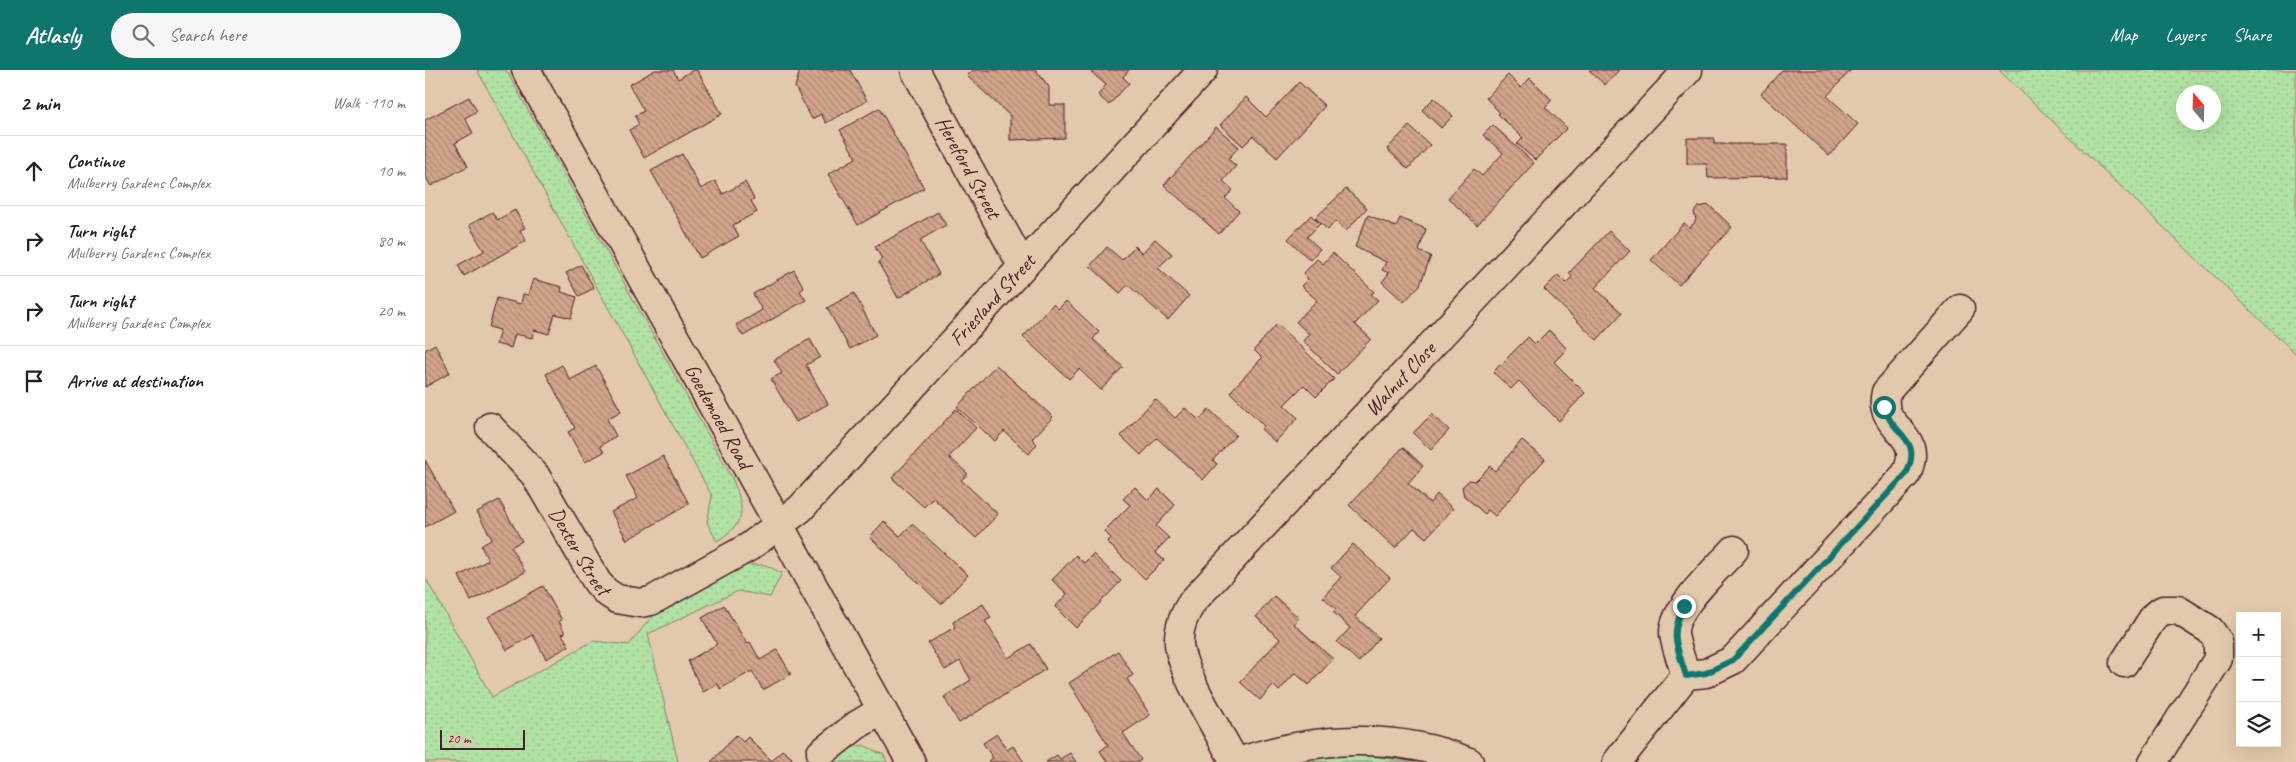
<!DOCTYPE html>
<html lang="en">
<head>
<meta charset="utf-8">
<style>
	body { margin:0; font-family:Caveat,sans-serif; background:#f6f6f6; color:#222 }
	.controls { position:absolute; right:15px; bottom:15px; display:grid; overflow:hidden; border-radius:0px; box-shadow:0 5px 20px #0002 }
	.controls button { width:45px; height:45px; display:grid; place-items:center; padding:0; border:0; border-bottom:1px solid #e0e0e0; background:#fff; color:#222; font:25px sans-serif }
	.compass { position:absolute; left:1751px; top:15px; width:45px; height:45px; border-radius:50%; background:#fff; box-shadow:0 5px 20px #0002; rotate:341deg }
	.scale { position:absolute; left:15px; bottom:12px; width:85px; box-sizing:border-box; padding-left:5px; border:2px solid #4a1f2b; border-top:0; font-size:14px; line-height:18px; white-space:nowrap; color:#4a1f2b; -webkit-text-stroke:4px #e3c9ab; paint-order:stroke }
	.stop { position:absolute; width:15px; height:15px; margin:-11px; border:4px solid #0f766e; border-radius:50%; background:#fff }
	.stop.end { background:#0f766e; border-color:#fff; box-shadow:0 1px 5px #0008 }
	.list { margin:0; padding:0; list-style:none }
	h2 { display:flex; justify-content:space-between; align-items:center; height:65px; margin:0; padding:0 20px; font-size:21px }
	h2 small { font-size:16px; font-weight:400; color:#767676 }
	.list li { display:grid; grid-template-columns:32px 1fr auto; gap:15px; align-items:center; box-sizing:border-box; height:70px; padding:0 20px; border-top:1px solid #e0e0e0 }
	.list b { display:block; font-size:19px; white-space:nowrap }
	.list p { margin:0; font-size:16px; white-space:nowrap; color:#767676 }
	.list em { font-size:16px; font-style:normal; color:#767676 }
	.icon { flex:none; width:28px; height:28px; fill:none; stroke:currentColor; stroke-width:2; stroke-linecap:round; stroke-linejoin:round }
	.map { position:relative; flex:none; width:1871px; height:692px; overflow:hidden }
	header { display:flex; align-items:center; gap:30px; box-sizing:border-box; height:70px; padding:0 25px; background:#0f766e; color:#fff }
	header strong { font-size:24px }
	nav { display:flex; gap:28px; margin-inline-start:auto; font-size:18px }
	.search { width:350px; height:45px; background:#f6f6f6; display:flex; align-items:center; gap:12px; box-sizing:border-box; padding:0 18px; border-radius:28px; color:#767676; font-size:19px }
	main { display:flex }
	aside { flex:1; background:#fff }
	.map>svg:first-child { display:block }
	.grass { fill:url(#grass-dots); stroke:#7d8067; fill-rule:evenodd }
	.park { fill:url(#park-crowns); stroke:#7d8067 }
	.building { fill:url(#building-back-hatch); stroke:#4a1f2b }
	.lines { fill:none; stroke-linecap:round; stroke-linejoin:round }
	.minor-casing { stroke:#4a1f2b; stroke-width:31 }
	.minor { stroke:#e3c9ab; stroke-width:28 }
	.route { stroke:#0f766e; stroke-width:6 }
	.labels { text-anchor:middle; stroke-width:4; stroke-linejoin:round; paint-order:stroke }
	.street-label { font-size:21px; fill:#4a1f2b; stroke:#e3c9ab }
</style>
</head>
<body>
<header>
<strong>Atlasly</strong>
<div class="search"><svg class="icon" aria-label="search" viewBox="0 0 24 24"><circle cx="10" cy="10" r="6"/><path d="M15 15l6 6"/></svg>Search here</div>
<nav><a>Map</a><a>Layers</a><a>Share</a></nav>
</header>
<main>
<aside>
<h2>2 min<small>Walk · 110 m</small></h2>
<ul class="list">
<li><svg class="icon" aria-label="ahead" viewBox="0 0 24 24"><path d="M12 20V5M6 11l6-6 6 6"/></svg><div><b>Continue</b><p>Mulberry Gardens Complex</p></div><em>10 m</em></li>
<li><svg class="icon" aria-label="right" viewBox="0 0 24 24"><path d="M7 20v-9h11M14 6l5 5-5 5"/></svg><div><b>Turn right</b><p>Mulberry Gardens Complex</p></div><em>80 m</em></li>
<li><svg class="icon" aria-label="right" viewBox="0 0 24 24"><path d="M7 20v-9h11M14 6l5 5-5 5"/></svg><div><b>Turn right</b><p>Mulberry Gardens Complex</p></div><em>20 m</em></li>
<li><svg class="icon" aria-label="arrive" viewBox="0 0 24 24"><path d="M6 21V4h12l-3 4 3 4H6"/></svg><div><b>Arrive at destination</b></div></li>
</ul>
</aside>
<div class="map">
<svg width="1871" height="692" viewBox="0 0 1871 692">
	<defs>
		<pattern id="grass-dots" width="8" height="8" patternUnits="userSpaceOnUse" patternTransform="scale(1.25)"><rect width="8" height="8" fill="#b0e2a3"/><path d="M2 2h.1M6 6h.1" fill="none" stroke="#99c18c" stroke-width="1.8" stroke-linecap="round"/></pattern>
		<pattern id="park-crowns" width="20" height="18" patternUnits="userSpaceOnUse" patternTransform="scale(1.25)"><rect width="20" height="18" fill="#b0e2a3"/><path d="M2 6a3 3 0 1 1 6 0M12 15a3 3 0 1 1 6 0" fill="none" stroke="#99c18c"/></pattern>
		<pattern id="building-back-hatch" width="6" height="6" patternUnits="userSpaceOnUse" patternTransform="scale(1.25)"><rect width="6" height="6" fill="#d2a58a"/><path d="M-1 5l2 2M0 0l6 6M5-1l2 2" fill="none" stroke="#ac8671"/></pattern>
	</defs>
	<rect width="100%" height="100%" fill="#e3c9ab"/>
	<filter id="ink" filterUnits="userSpaceOnUse"><feTurbulence type="fractalNoise" baseFrequency=".02" numOctaves="2"/><feDisplacementMap in="SourceGraphic" scale="10" xChannelSelector="R" yChannelSelector="G"/><feConvolveMatrix kernelMatrix="1 2 1 2 8 2 1 2 1" color-interpolation-filters="sRGB"/></filter>
	<g filter="url(#ink)">
		<g class="grass">
			<path d="M52 0H81L307 408C320 438 322 453 292 471L282 453 287 426Z"/>
			<path d="M1574 0H1871V284ZM1788 22V52H1758V22Z"/>
			<path d="M316 495H340L357 503 345 527 313 521 223 564 253 692H0V507L67 627 168 571 204 575 229 544Z"/>
			<path d="M438 675 459 685 462 692H412L410 688 422 679Z"/>
		</g>
		<path class="park" d="M938 685 991 692H866L881 688Z"/>
		<g class="building">
			<path d="M230 0H248L253 9 268 0H272L297 44 219 88 204 60 214 54 210 46 219 41 204 15Z"/>
			<path d="M375 0H425L442 31 401 53 396 44 387 49 370 17Z"/>
			<path d="M548 0H611L624 17V35H640V68L585 70V46L542 6Z"/>
			<path d="M664 0H704L698 7 704 13 684 35 673 25 681 15Z"/>
			<path d="M1164 0H1194L1180 15Z"/>
			<path d="M1357 0H1426L1402 26 1433 54 1404 86 1336 24Z"/>
			<path d="M1083 5 1096 18 1105 8 1127 30 1120 37 1142 58 1110 90 1092 74 1098 68 1073 44 1075 43 1061 28Z"/>
			<path d="M874 12 900 36 852 88 828 66 818 76 795 55 821 27 841 47Z"/>
			<path d="M44 27 52 41 40 48 48 63 30 73 43 96 6 116 0 106V50Z"/>
			<path d="M1009 28 1028 46 1016 58 997 40Z"/>
			<path d="M454 38 499 118 433 155 403 104 431 88 415 60Z"/>
			<path d="M1068 55 1109 93 1052 155 1023 128 1049 99 1057 106 1078 83 1058 65Z"/>
			<path d="M984 56 1005 75 983 99 962 79Z"/>
			<path d="M791 57 814 77 803 89 811 96 798 111 808 120 800 128 814 141 794 164 739 115Z"/>
			<path d="M1262 68H1289V74H1362V107L1283 108 1282 94H1262Z"/>
			<path d="M257 84 276 119 290 111 298 124 320 112 329 129 326 131 332 142 308 155 314 166 275 188 226 101Z"/>
			<path d="M921 119 942 138 921 161 910 151 903 160 890 148Z"/>
			<path d="M1284 135 1307 157 1254 215 1226 190 1259 153 1265 158 1271 150 1269 142 1273 137Z"/>
			<path d="M90 140 100 158 95 160 101 171 39 206 33 195 59 181 44 155 67 142 72 150Z"/>
			<path d="M513 142 521 155 495 170 514 204 473 228 453 192 457 189 450 177Z"/>
			<path d="M886 145 895 154 882 167 895 179 885 190 863 169Z"/>
			<path d="M943 145 971 157 975 148 1001 159 994 181 1006 186 995 215 979 232 957 212 964 203 957 200 961 192 930 177Z"/>
			<path d="M1184 161 1205 181 1170 218 1197 243 1172 270 1119 219 1133 205 1141 213 1147 207 1144 203Z"/>
			<path d="M730 169 747 184 733 198 764 226 743 250 703 215 695 223 665 196 682 177 697 190 710 176 717 183Z"/>
			<path d="M908 183 949 222 946 224 953 230 930 254 946 269 912 304 878 271 884 264 871 252 892 230 876 216 883 209 878 204 892 189 898 194Z"/>
			<path d="M156 195 169 218 154 226 141 203Z"/>
			<path d="M369 200 379 218 375 221 381 230 318 266 311 255 337 240 328 224Z"/>
			<path d="M108 209 137 217 136 222 152 227 146 248 130 244 124 264 109 260 107 268 90 264 86 278 71 274 75 260 64 257 72 228 96 234 98 224 103 225Z"/>
			<path d="M429 223 451 265 425 279 402 238Z"/>
			<path d="M641 231 674 262 668 269 698 297 676 320 654 299 644 309 598 267 628 234 633 239Z"/>
			<path d="M852 254 909 309 891 327 879 315 859 335 873 348 850 372 836 359 839 356 805 322 837 288 829 280Z"/>
			<path d="M1124 260 1142 279 1129 292 1160 323 1134 351 1094 311 1086 319 1068 302 1103 267 1110 274Z"/>
			<path d="M385 269 395 287 381 295 403 334 371 352 346 309 357 303 349 290Z"/>
			<path d="M10 274 25 303 0 317V280Z"/>
			<path d="M137 295 145 310 171 296 196 341 182 349 191 366 175 376 179 382 160 392 143 362 150 358 121 304Z"/>
			<path d="M571 295 628 347 607 369 612 374 604 384 579 361 570 371 532 337Z"/>
			<path d="M730 329 750 348 760 338 774 350 784 339 811 365 788 390 792 394 778 410 732 368 716 385 696 366Z"/>
			<path d="M531 339 551 358 524 387 543 404 536 410 573 444 551 468 508 428 499 437 467 408Z"/>
			<path d="M1007 344 1024 360 1006 380 988 363Z"/>
			<path d="M1097 370 1120 389 1070 446 1063 440 1060 444 1039 426 1037 417 1044 410 1050 411 1065 396 1070 401Z"/>
			<path d="M978 377 998 396 983 413 1005 433 1012 424 1028 439 1001 468 989 458 970 478 924 435Z"/>
			<path d="M238 386 264 434 202 470 186 442 213 428 201 406Z"/>
			<path d="M0 390 29 441 0 457Z"/>
			<path d="M710 417 723 430 734 419 750 435 731 456 744 468 730 482 739 490 720 509 682 472 686 468 679 461 705 435 698 429Z"/>
			<path d="M74 430 97 471 86 477 100 502 46 531 34 506 63 490 56 476 67 469 52 442Z"/>
			<path d="M459 451 475 466 487 454 543 505 516 534 445 467Z"/>
			<path d="M928 474 965 508 930 546 954 568 934 592 912 572 925 558 908 542 911 539 898 527 916 507 906 498Z"/>
			<path d="M668 484 696 511 651 558 630 537 642 524 627 510 651 485 659 493Z"/>
			<path d="M118 516 137 550 134 551 140 563 137 564 144 576 121 589 108 565 82 580 63 547Z"/>
			<path d="M849 526 874 548 869 554 908 589 884 615 870 603 854 621 848 615 835 630 815 612 855 569 831 547Z"/>
			<path d="M558 534 566 548 560 551 583 588 606 574 621 599 534 653 519 627 546 610 535 591 520 600 503 573 530 557 528 552Z"/>
			<path d="M299 535 322 574 325 572 335 590 352 580 366 604 338 620 327 601 295 619 293 614 278 622 263 591 292 574 277 548Z"/>
			<path d="M693 581 708 605 702 609 725 645 698 663 716 690 713 692H682L675 681 683 675 644 613Z"/>
			<path d="M572 664 582 680 588 676 599 692H563L568 688 558 673Z"/>
			<path d="M311 665 318 672 323 667 347 691 357 680 367 688 364 692H286Z"/>
			<path d="M645 683 651 692H621L632 685 635 689Z"/>
		</g>
		<g class="lines">
			<defs>
				<g id="minor">
					<path id="s1" d="M101 0 486 692"/>
					<path id="s2" d="M490 0 597 195"/>
					<path id="s3" d="M65 357 110 405 172 512 181 522 192 529 215 533 226 531 324 477 375 439 778 0"/>
					<path d="M1699 593 1730 545 1738 540H1753L1785 560 1793 571V589L1728 692"/>
					<path d="M1261 605C1257 592 1251 578 1249 564 1247 539 1293 498 1309 480"/>
					<path d="M396 683 432 655 457 640"/>
					<path id="s4" d="M810 692C795 664 756 602 754 574 753 557 759 544 768 531L1263 0"/>
					<path d="M813 692C887 667 970 661 1044 692"/>
					<path d="M1192 692 1261 605 1281 603 1308 590 1481 404C1502 360 1451 361 1461 322L1535 239"/>
				</g>
			</defs>
			<use href="#minor" class="minor-casing"/>
			<use href="#minor" class="minor"/>
		</g>
	</g>
	<g class="lines" filter="url(#ink)">
		<path class="route" d="M1259 536C1244 566 1252 575 1261 606L1281 603 1308 590 1481 404C1499 367 1467 366 1459 337"/>
	</g>
	<g class="labels">
		<g class="street-label">
			<text dy="7" stroke="none"><textPath href="#s2" startOffset="111">Hereford Street</textPath></text>
			<text dy="7" stroke="none"><textPath href="#s3" startOffset="710">Friesland Street</textPath></text>
			<text dy="7" stroke="none"><textPath href="#s4" startOffset="481">Walnut Close</textPath></text>
			<text dy="7" stroke="none"><textPath href="#s1" startOffset="396">Goedemoed Road</textPath></text>
			<text dy="7" stroke="none"><textPath href="#s3" startOffset="154">Dexter Street</textPath></text>
		</g>
	</g>
</svg>
<div class="controls">
<button>+</button>
<button>−</button>
<button><svg class="icon" aria-label="layers" viewBox="0 0 24 24"><path d="M12 4l9 5-9 5-9-5zM3 14l9 5 9-5"/></svg></button>
</div>
<svg class="compass" viewBox="-18 -18 36 36"><path d="M0-13l5 13h-10z" fill="#e53935"/><path d="M0 13l5-13h-10z" fill="#767676"/></svg>
<div class="scale">20 m</div>
<div class="stop" style="left:1459px;top:337px"></div>
<div class="stop end" style="left:1259px;top:536px"></div>
</div>
</main>
</body>
</html>
